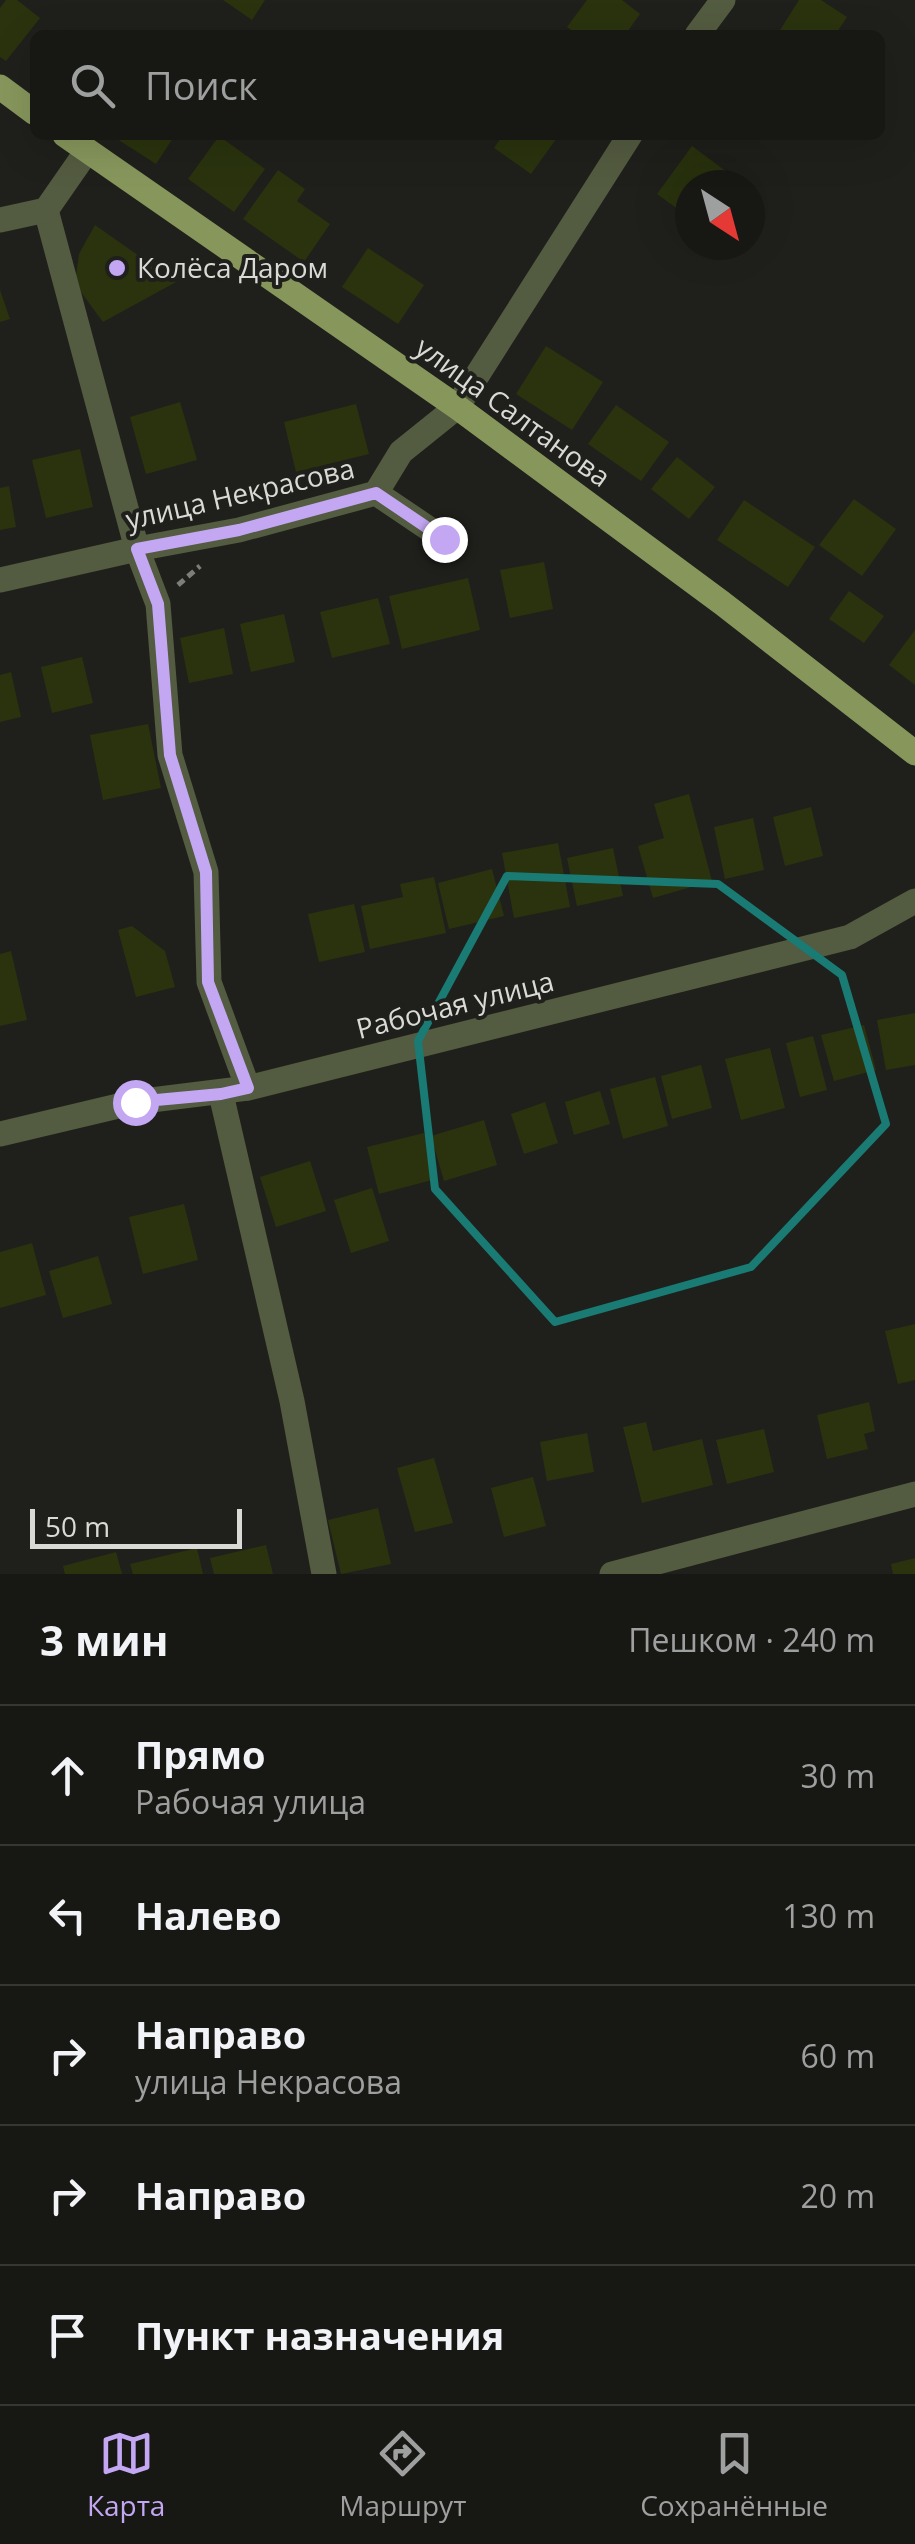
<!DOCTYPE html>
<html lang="ru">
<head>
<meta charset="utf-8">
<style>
	body { margin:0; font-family:"Open Sans",sans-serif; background:#242522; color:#f1f3f6 }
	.compass { position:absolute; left:675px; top:170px; width:90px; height:90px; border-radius:50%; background:#171814; box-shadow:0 10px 40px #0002; rotate:144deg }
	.scale { position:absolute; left:30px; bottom:25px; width:212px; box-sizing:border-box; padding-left:10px; border:5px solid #d9dad6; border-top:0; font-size:28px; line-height:35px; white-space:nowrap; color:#d9dad6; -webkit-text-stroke:8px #1f201b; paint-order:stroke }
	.stop { position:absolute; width:30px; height:30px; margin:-22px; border:8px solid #c3a7f2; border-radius:50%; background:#fff }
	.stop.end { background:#c3a7f2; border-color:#fff; box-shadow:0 2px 10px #0008 }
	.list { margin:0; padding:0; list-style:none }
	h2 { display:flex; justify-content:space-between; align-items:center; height:130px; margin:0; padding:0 40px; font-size:42px }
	h2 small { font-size:32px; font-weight:400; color:#9ea0a0 }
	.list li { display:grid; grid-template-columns:65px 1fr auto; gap:30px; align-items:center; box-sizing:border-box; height:140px; padding:0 40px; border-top:2px solid #363734 }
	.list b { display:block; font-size:38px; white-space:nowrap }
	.list p { margin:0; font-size:32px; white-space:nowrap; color:#9ea0a0 }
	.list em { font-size:32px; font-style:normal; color:#9ea0a0 }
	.icon { flex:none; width:55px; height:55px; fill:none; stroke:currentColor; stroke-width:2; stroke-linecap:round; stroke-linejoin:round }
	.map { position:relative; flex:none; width:915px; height:1574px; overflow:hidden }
	.search { position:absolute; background:#171814; box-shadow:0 10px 40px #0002; left:30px; right:30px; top:30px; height:110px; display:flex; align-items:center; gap:25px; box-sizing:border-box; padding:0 35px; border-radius:15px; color:#9ea0a0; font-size:38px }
	.sheet { height:830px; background:#171814 }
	nav { display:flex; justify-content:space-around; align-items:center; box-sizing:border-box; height:140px; border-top:2px solid #363734; background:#171814; font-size:28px; color:#9ea0a0 }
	nav a { display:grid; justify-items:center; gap:5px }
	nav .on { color:#c3a7f2 }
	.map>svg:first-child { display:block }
	.building { fill:#2a330e }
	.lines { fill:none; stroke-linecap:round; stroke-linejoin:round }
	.path { stroke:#7d7e79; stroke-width:5; stroke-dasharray:8 5; stroke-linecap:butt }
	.minor { stroke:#535b40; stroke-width:25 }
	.major { stroke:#87975c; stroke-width:25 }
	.route { stroke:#c3a7f2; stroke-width:12 }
	.marked { fill:none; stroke:#197b73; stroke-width:8; stroke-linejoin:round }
	.poi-dot { fill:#c3a7f2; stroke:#1f201b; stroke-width:4 }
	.labels { text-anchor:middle; stroke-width:8; stroke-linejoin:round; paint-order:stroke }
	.poi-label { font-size:28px; fill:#d9dad6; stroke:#1f201b; text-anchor:start }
	.street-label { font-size:28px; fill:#d9dad6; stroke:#1f201b }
</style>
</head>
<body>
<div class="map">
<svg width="915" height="1574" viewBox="0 0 915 1574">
	<rect width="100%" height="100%" fill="#1f201b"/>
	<g class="building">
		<path d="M6 0H17L40 18 6 61 0 57V8Z"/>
		<path d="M223 0H265L252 20Z"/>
		<path d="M587 0H622L640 14 625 35H578L567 27Z"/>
		<path d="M799 0H821L847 17 835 35H777Z"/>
		<path d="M111 135H175L156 164Z"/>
		<path d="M503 135H559L531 174 494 148Z"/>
		<path d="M219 136 265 169 234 212 188 179Z"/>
		<path d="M692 146 735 178 730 185H690V218L657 194Z"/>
		<path d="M278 170 305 189 297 201 330 224 304 262 243 219Z"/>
		<path d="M95 225 176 282 103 322 75 284 79 254Z"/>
		<path d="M368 248 424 285 398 324 342 287Z"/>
		<path d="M0 290 10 319 0 322Z"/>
		<path d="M546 346 603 382 572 430 516 394Z"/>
		<path d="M180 402 197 460 146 474 130 417Z"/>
		<path d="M356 404 369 454 296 472 284 422Z"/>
		<path d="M616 405 669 442 641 481 588 444Z"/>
		<path d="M80 449 93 507 46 518 32 460Z"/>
		<path d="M677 457 715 487 689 519 651 489Z"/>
		<path d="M9 486 16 527 0 530V488Z"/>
		<path d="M854 499 896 529 862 576 819 545Z"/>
		<path d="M744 500 815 547 788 587 717 540Z"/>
		<path d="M544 562 553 609 510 618 500 570Z"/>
		<path d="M468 578 480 630 402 649 389 596Z"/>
		<path d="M849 591 884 616 864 643 829 619Z"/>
		<path d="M378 598 390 644 332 658 320 612Z"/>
		<path d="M284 614 295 662 251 672 240 624Z"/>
		<path d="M224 628 233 674 189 683 180 638Z"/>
		<path d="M915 630V685L889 665Z"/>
		<path d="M82 657 93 703 52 713 41 667Z"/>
		<path d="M11 672 21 717 0 722V675Z"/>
		<path d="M148 724 161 788 103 800 90 735Z"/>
		<path d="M689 794 712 881 653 898 638 846 664 838 654 804Z"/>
		<path d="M811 807 823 856 785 866 773 817Z"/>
		<path d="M753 818 764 870 725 879 714 827Z"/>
		<path d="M558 843 570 907 514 918 502 853Z"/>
		<path d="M613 848 623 896 577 906 567 858Z"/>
		<path d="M492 869 504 916 449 929 438 883Z"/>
		<path d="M434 877 446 933 370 949 361 906 403 897 400 884Z"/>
		<path d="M354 904 365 952 319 962 308 914Z"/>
		<path d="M132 926 165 951 175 987 136 997 118 930Z"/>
		<path d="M11 951 27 1020 0 1026V954Z"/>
		<path d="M915 1013V1065L886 1070 877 1020Z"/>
		<path d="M864 1025 876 1070 834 1081 821 1035Z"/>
		<path d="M813 1036 827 1090 800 1097 786 1043Z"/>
		<path d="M770 1048 785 1108 741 1120 725 1059Z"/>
		<path d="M701 1065 712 1108 672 1119 661 1076Z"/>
		<path d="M655 1077 668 1126 623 1139 610 1089Z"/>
		<path d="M600 1091 610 1124 574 1135 565 1102Z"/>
		<path d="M545 1102 558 1143 524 1154 511 1114Z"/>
		<path d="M484 1120 497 1165 444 1181 431 1136Z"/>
		<path d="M424 1133 436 1179 379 1194 367 1147Z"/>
		<path d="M310 1161 326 1211 276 1227 260 1177Z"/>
		<path d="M372 1188 389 1241 351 1253 334 1200Z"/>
		<path d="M184 1204 198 1260 143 1274 129 1217Z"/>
		<path d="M32 1243 46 1295 0 1308V1252Z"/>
		<path d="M98 1256 112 1304 63 1318 49 1271Z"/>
		<path d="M915 1324V1380L898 1384 885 1331Z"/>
		<path d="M869 1402 875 1431 864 1434 868 1449 827 1459 817 1415Z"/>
		<path d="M646 1422 653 1451 702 1439 713 1485 642 1503 623 1427Z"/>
		<path d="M764 1429 774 1472 727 1484 716 1440Z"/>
		<path d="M587 1433 594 1472 547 1481 540 1442Z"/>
		<path d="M434 1458 453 1523 415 1532 397 1468Z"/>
		<path d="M533 1477 546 1526 504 1537 491 1488Z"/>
		<path d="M378 1508 391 1564 341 1574 328 1520Z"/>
		<path d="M266 1545 273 1574H214L210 1558Z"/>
		<path d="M197 1548 203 1574H133L130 1564Z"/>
		<path d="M116 1552 122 1574H65L63 1566Z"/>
		<path d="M915 1558V1574H893L891 1564Z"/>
	</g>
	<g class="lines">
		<path class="path" d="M178 585 200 566"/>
		<g class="minor">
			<path d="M697 35 723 0"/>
			<path d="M46 210 137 549 158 604 170 755 206 872 209 982 248 1088"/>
			<path d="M0 220 46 210 87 151"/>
			<path d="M376 493 444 539"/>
			<path d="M0 580 137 549 239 530 376 493 401 452 457 407 630 135"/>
			<path d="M221 1094 292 1401 324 1574"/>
			<path d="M0 1134 135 1102 248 1088 850 937 915 901"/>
			<path d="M612 1574 915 1494"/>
		</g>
		<g class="major">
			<path d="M0 87 35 113"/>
			<path d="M65 135 457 407 722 603 915 753"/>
		</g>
	</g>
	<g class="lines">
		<path class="route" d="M135 1102 221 1094 248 1088 208 982 206 872 170 755 158 604 137 549 239 530 376 493 444 539"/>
	</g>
	<path class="marked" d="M507 876 718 884 842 975 886 1124 751 1267 555 1322 435 1189 418 1041Z"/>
	<circle class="poi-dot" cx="117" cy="268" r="10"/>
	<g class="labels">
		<g class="poi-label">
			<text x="137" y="278">Колёса Даром</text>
		</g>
		<g class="street-label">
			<text transform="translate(513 412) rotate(36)" y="10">улица Салтанова</text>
			<text transform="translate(240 494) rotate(-13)" y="10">улица Некрасова</text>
			<text transform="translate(455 1005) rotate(-14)" y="10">Рабочая улица</text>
		</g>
	</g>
</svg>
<svg class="compass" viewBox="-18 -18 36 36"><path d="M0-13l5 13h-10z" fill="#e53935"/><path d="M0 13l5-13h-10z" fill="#9ea0a0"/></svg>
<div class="scale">50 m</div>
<div class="stop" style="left:135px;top:1102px"></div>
<div class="stop end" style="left:444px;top:539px"></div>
<div class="search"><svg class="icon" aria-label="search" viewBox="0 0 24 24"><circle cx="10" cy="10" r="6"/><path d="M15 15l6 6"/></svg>Поиск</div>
</div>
<section class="sheet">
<h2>3 мин<small>Пешком · 240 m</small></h2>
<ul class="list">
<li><svg class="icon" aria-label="ahead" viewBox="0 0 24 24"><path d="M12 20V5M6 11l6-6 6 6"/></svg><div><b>Прямо</b><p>Рабочая улица</p></div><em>30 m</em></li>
<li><svg class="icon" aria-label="left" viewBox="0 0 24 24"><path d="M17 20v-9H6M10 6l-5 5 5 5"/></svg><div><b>Налево</b></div><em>130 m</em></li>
<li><svg class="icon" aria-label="right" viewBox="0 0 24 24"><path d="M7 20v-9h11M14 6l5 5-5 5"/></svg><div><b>Направо</b><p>улица Некрасова</p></div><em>60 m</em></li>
<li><svg class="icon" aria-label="right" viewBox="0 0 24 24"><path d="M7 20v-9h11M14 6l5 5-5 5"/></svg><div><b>Направо</b></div><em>20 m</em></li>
<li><svg class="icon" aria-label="arrive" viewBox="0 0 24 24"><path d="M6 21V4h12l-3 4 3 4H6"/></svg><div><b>Пункт назначения</b></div></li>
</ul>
</section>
<nav>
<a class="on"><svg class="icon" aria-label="map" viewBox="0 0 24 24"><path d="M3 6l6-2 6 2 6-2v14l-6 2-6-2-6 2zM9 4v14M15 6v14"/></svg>Карта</a>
<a><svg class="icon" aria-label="directions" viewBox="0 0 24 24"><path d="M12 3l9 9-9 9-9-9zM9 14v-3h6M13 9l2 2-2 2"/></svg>Маршрут</a>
<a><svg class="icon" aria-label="saved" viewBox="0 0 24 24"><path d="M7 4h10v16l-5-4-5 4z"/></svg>Сохранённые</a>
</nav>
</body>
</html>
